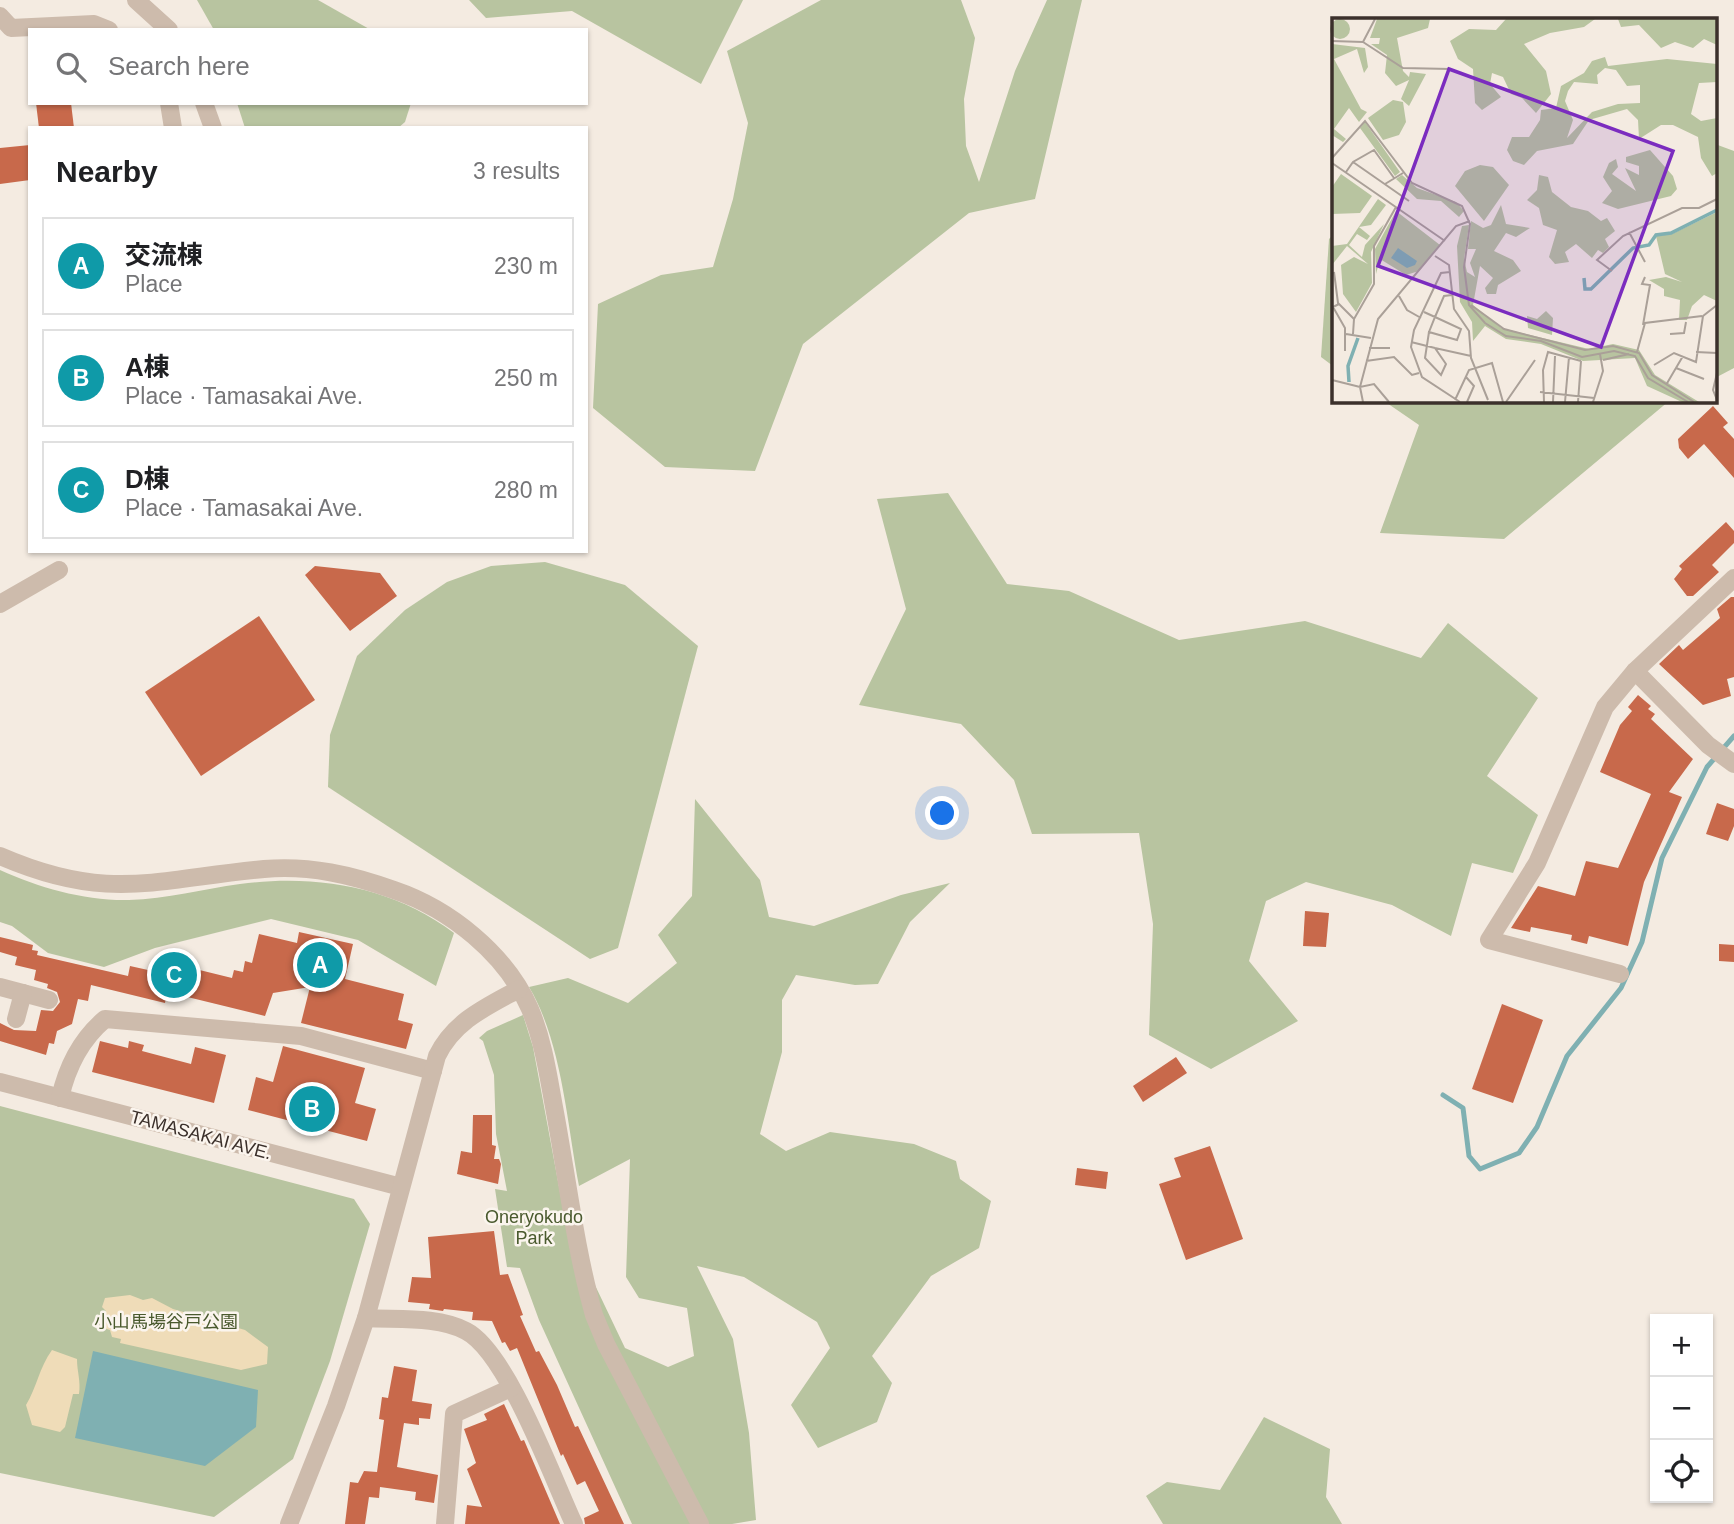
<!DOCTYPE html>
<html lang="en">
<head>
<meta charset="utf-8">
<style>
	body { margin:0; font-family:Arial,"Noto Sans JP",sans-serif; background:#f2f2f2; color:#202124 }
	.controls { position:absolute; right:21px; bottom:21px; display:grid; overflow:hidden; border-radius:0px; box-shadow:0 2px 5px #0004 }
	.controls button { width:63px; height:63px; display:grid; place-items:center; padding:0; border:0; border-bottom:2px solid #e0e0e0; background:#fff; color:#202124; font:35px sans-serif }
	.you { position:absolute; left:943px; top:814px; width:24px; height:24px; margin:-18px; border:5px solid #fff; border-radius:50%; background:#1a73e8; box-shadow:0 0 0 10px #1a73e833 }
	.badge { display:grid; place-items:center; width:46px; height:46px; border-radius:50%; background:#db2777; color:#fff; font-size:23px; font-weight:700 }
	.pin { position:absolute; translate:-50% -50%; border:4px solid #fff; box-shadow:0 2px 7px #0006 }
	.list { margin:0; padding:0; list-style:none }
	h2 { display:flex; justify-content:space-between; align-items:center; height:91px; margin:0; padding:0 28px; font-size:30px }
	h2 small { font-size:23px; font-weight:400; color:#757577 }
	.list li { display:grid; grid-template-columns:46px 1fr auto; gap:21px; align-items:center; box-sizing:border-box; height:98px; margin:0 14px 14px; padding:0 14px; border:2px solid #e0e0e0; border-radius:0px }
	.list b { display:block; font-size:26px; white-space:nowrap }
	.list p { margin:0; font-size:23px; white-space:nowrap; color:#757577 }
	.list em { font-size:23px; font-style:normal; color:#757577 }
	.icon { flex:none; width:38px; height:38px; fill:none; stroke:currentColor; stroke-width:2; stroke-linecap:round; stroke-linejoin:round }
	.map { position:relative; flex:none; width:1734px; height:1524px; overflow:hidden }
	.search { position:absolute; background:#fff; box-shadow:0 2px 5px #0004; left:28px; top:28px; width:560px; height:77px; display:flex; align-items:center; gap:18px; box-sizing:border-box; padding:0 24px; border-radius:0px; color:#757577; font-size:26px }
	.panel { position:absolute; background:#fff; box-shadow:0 2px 5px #0004; left:28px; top:126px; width:560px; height:427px; border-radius:0px }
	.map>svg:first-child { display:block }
	.green { fill:#b8c4a0 }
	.sand { fill:#efdcb8 }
	.water { fill:#7fb0b2 }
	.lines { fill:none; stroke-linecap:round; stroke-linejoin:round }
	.stream { stroke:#7fb0b2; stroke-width:5 }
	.building { fill:#c8694b }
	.minor { stroke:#cdbbac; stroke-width:18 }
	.labels { text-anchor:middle; stroke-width:5; stroke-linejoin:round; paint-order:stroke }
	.street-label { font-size:18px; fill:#3b302b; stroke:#fbf5ee }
	.park-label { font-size:18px; fill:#4a5a2e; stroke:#fbf5ee }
	.inset-river { fill:none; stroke:#7fb0b2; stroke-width:3.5 }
	.inset-road { fill:none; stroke:#aaa098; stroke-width:2 }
	.view { fill:#7b2cbf; fill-opacity:0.15; stroke:#7b2cbf; stroke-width:3.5 }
	.inset-edge { fill:none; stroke:#3b302b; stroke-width:3.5 }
</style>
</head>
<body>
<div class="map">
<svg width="1734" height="1524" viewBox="0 0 1734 1524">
	<rect width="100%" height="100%" fill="#f4ebe1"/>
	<g class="green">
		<path d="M197 0H318L371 30H214Z"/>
		<path d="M469 0H743L701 84 572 11 486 18Z"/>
		<path d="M821 0H961L975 38 964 99 966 146 979 182 1015 71 1047 0H1082L1035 199 969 213 803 344 755 471 665 467 593 408 598 304 661 275 713 267 733 199 748 123 727 51Z"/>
		<path d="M237 103H411L405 122 398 128H245Z"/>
		<path d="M1715 144 1734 151V368L1715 378Z"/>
		<path d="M1333 235V366L1321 357 1329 239Z"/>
		<path d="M1384 401H1669L1504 539 1380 533 1419 425Z"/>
		<path d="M948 493 1007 584 1069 591 1179 640 1305 621 1421 658 1448 623 1538 698 1487 776 1538 815 1513 873 1472 863 1451 936 1392 905 1306 882 1266 901 1249 961 1298 1021 1211 1069 1149 1035 1153 924 1139 833 1032 834 1014 780 961 724 859 705 906 609 877 499Z"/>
		<path d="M545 562 625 585 698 646 618 948 590 959 328 787 330 735 357 656 405 610 447 582 491 566Z"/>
		<path d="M695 799 760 880 769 917 814 926 901 895 950 883 910 922 878 984 855 985 796 975 782 1000V1052L760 1134 786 1151 830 1132 914 1144 956 1161 960 1179 991 1201 979 1248 931 1276 872 1356 892 1383 877 1422 818 1448 791 1405 830 1348 817 1322 744 1277 697 1266 733 1339 749 1433 756 1520 732 1524H632L539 1320 520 1268 507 1267 495 1189 507 1191 496 1134 494 1075 483 1041 479 1038 487 1031 523 1015 533 1047 573 1262 593 1281 625 1348 668 1367 694 1356 687 1308 639 1298 626 1277 630 1159 579 1186C567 1124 562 1042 529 987L568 978 628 1003 677 963 658 935 692 896Z"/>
		<path d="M0 870C40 888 85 901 129 900 167 899 203 889 240 884 315 874 392 886 454 933L436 986 358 940 271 919 155 948 104 967 48 953 12 926 0 922Z"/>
		<path d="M0 1106 354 1199 370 1224 330 1361 293 1459 214 1517 0 1473Z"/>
		<path d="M1264 1417 1330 1449 1326 1497 1342 1524H1163L1146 1496 1167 1482 1220 1490Z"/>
	</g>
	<g class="sand">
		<path d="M130 1295 143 1300 152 1298 173 1309 245 1330 268 1347 267 1364 241 1370 120 1343 121 1339 112 1337 110 1330 104 1328 106 1311 102 1307 105 1298Z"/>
		<path d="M52 1350 77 1359C77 1372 81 1381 79 1394H73L65 1427 60 1432 32 1425 26 1405C37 1387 39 1368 52 1350Z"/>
	</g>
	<path class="water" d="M93 1351 258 1390 256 1427 205 1466 75 1438Z"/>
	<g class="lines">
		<path class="stream" d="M1443 1095 1463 1108 1469 1156 1480 1169 1519 1153 1537 1127 1567 1056 1621 988 1642 942 1662 858 1707 767 1734 736"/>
	</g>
	<g class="building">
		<path d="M36 103H71L74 128H39Z"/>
		<path d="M30 145V180L0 184V148Z"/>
		<path d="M1713 406 1728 423 1723 427 1734 439V478L1704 444 1688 459 1679 448 1678 439Z"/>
		<path d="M1726 522 1734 531V543L1712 565 1719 572 1693 596H1687L1674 579 1682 569 1679 566Z"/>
		<path d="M315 566 380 573 397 596 350 631 305 575Z"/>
		<path d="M1731 597H1734V677L1727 679 1731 696 1703 705 1659 664 1679 645 1683 650 1720 618 1717 609Z"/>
		<path d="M259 616 315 700 201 776 145 692Z"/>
		<path d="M1638 695 1651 706 1648 709 1655 714 1651 719 1693 759 1669 792 1682 797 1644 882 1628 946 1589 936 1587 944 1571 940 1572 935 1531 927 1530 932 1511 928 1538 886 1575 896 1586 861 1618 868 1651 794 1600 772 1620 725 1632 711 1628 707Z"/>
		<path d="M1717 803 1734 809V826L1728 841 1706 834Z"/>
		<path d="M1305 911 1329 913 1326 947 1303 946Z"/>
		<path d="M299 932 353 944 345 979 404 994 398 1020 413 1024 406 1049 301 1023 310 987 273 993 265 1016 167 992 165 1003 91 985 88 1001 78 999 72 1024 57 1031 54 1044 49 1043 46 1055 0 1041V1023L14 1030 36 1031 41 1010 53 1011 60 1002 57 992 47 988 48 984 34 980 36 970 15 965 17 957 0 952V937L33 945 32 950 38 951 37 955 128 976 130 966 157 972 158 966 169 968 171 963 232 978 234 970 243 972 245 961 252 963 259 934 297 943Z"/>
		<path d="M1719 944 1734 945V962L1719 961Z"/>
		<path d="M1502 1004 1543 1020 1513 1103 1472 1089Z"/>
		<path d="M100 1041 128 1048 129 1041 144 1045 142 1051 191 1064 195 1047 226 1055 214 1103 92 1072Z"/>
		<path d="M283 1046 365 1068 355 1103 376 1109 367 1141 248 1110 256 1077 273 1082Z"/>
		<path d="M1176 1057 1187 1073 1143 1102 1133 1086Z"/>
		<path d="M473 1115H492V1145L496 1146 494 1159H499L501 1164 498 1184 457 1174 461 1151 472 1153Z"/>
		<path d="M1210 1146 1243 1239 1186 1260 1159 1184 1181 1177 1174 1158Z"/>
		<path d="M1077 1168 1108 1172 1106 1189 1075 1185Z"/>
		<path d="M494 1231 500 1275 508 1274 523 1315 520 1316 536 1352 539 1351 557 1385 575 1427 578 1426 624 1524H585L584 1518 599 1511 585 1481 577 1485 563 1454 561 1456 517 1348 510 1351 505 1342 502 1343 492 1321 472 1320 473 1312 444 1309 443 1311 429 1309 430 1304 408 1302 412 1277 431 1278 428 1237Z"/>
		<path d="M394 1366 417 1370 412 1401 432 1404 430 1419 419 1418V1425L404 1423 397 1467 438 1475 434 1503 415 1500 416 1492 380 1487 379 1498 369 1497 365 1524H345L350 1482 358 1483 364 1471 377 1472 384 1420 379 1419 382 1397 388 1398Z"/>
		<path d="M504 1404 521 1441 524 1440 560 1524H465L467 1505 482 1507 467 1469 476 1463 464 1429 487 1420 484 1414Z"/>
	</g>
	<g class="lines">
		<g class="minor">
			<path d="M136 0 169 30"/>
			<path d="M0 16 11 28 94 24 109 30"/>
			<path d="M169 103 173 128"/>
			<path d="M204 103 213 128"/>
			<path d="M0 604 59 570"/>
			<path d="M1635 671 1708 745 1734 764"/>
			<path d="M0 856C108 903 156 879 264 869 310 865 352 875 394 890 450 909 506 954 530 1009 543 1040 548 1074 554 1107 567 1176 575 1248 594 1315L606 1344 700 1524"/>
			<path d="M1620 974 1489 940 1537 863 1605 707 1635 671 1734 578"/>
			<path d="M0 987 49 1000"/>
			<path d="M16 1019 23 993"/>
			<path d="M0 1082 401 1187"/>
			<path d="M60 1098C67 1067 80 1040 105 1019L301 1036 433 1071"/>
			<path d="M366 1318C397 1320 438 1316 466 1331 507 1352 553 1479 574 1524"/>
			<path d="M289 1524 336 1406 366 1318 437 1056C454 1021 486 1007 519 989"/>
			<path d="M445 1524 454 1414 511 1388"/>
		</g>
	</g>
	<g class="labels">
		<g class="street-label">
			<text transform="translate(201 1135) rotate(15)" y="6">TAMASAKAI AVE.</text>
		</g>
		<g class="park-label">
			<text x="534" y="1223">Oneryokudo<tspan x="534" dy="21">Park</tspan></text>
			<text x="166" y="1328">小山馬場谷戸公園</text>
		</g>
	</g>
	<g transform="translate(1332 18)">
		<rect width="385" height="385" fill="#f4ebe1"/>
		<path d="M45 1H98L96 10 65 20 71 53 77 59 78 54 94 56 77 88 69 81 77 62 64 68 53 55 55 37 39 26H47L48 20H38ZM174 1H263L252 9 218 15 192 26 214 53 219 76 204 95 190 80 179 76 171 59 160 55 158 66 169 79 150 92 143 85 141 51 126 41 118 23 137 11 164 12ZM286 1H385V27L372 21 361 30 343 24 329 30 307 7 289 9ZM-2 11a10 10 0 1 1 20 0a10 10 0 1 1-20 0ZM0 26 33 30 36 49 32 55 25 31 2 41 29 91 35 94 27 104 17 90 2 111 14 121 11 124 0 117ZM273 39 276 48 335 41 385 46V64L367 65 359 96 369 103 385 100V155L380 158 369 140 366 119 341 107H329L307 121 306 102 295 91 257 102 241 126 205 133 192 147 181 143 175 132 180 119H197L208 102 209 92 224 90 229 68 252 55 260 43ZM273 50 284 52 295 68 308 67V85L286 86 260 94 235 120 241 102 233 83 236 73 242 64 266 66 265 57ZM61 82 71 84 74 104 67 117 51 122 36 100ZM33 104 68 154 63 158 28 110ZM318 132 341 158 345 171 339 178 286 191 270 185 280 173 271 159 277 145 284 141 286 149 280 156 304 173 293 150 307 157V148L294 144V139ZM148 147 161 149 177 167 152 203 123 168 133 153ZM9 156 40 178 28 195 0 196V169ZM70 157 85 170 124 184 132 193 127 199 109 183 85 181 64 161ZM207 157 216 159 220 174 239 189 256 193 269 203 275 200 283 213 273 221 277 229 271 235 266 232 260 240 244 226 233 234 237 244 223 246 217 239 225 212 211 207 207 190 195 182 205 172ZM46 181 54 187 39 207 27 209 38 218 35 222 25 216 17 227 30 239 33 227 52 206 39 234 40 265 24 294 11 276 9 247 22 239 36 246 15 228 0 247V228L15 226ZM169 187 174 206 198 210 184 219 174 215 162 233 181 242 189 253 166 267 164 276H155L153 270 161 260 148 248 141 287 169 310 257 331 281 326 307 332 323 357 367 384H350L315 368 303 340 251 343 209 326 174 321 153 308 141 323 140 304 128 284 125 228 130 208 137 207 132 241 135 254 143 259 138 245 144 231H136L139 203 151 210 159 207ZM64 193 108 227 87 253 74 257 48 241 44 256 43 231ZM385 194V283L372 277 360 288 355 302H347L348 282 332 278V271L317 262 334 259 350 264 333 256 324 218 340 216ZM214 293 221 300 220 317 196 310 195 298 205 301Z" fill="#b8c4a0" fill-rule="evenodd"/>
		<path d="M66 230 85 243 83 247 75 250 59 240Z" fill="#7fb0b2"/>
		<path class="inset-river" d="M252 260 253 271H259L301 230 317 227 324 217 339 215 385 192M17 364 16 348 26 320"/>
		<path class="inset-road" d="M0 23 31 24 43 1M31 24 71 50 118 51M0 140 33 103 80 165 130 188 138 206 132 249 137 287 153 305 174 318 209 323 250 339 282 333 303 338 316 360 356 384M21 144 77 183M0 145 113 223M14 154 21 144 42 132 62 160M53 166 71 155M297 214 313 244M103 238 117 247 122 291 137 313 139 340 156 382M280 253 265 242 291 218 350 190H367L385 181M2 254 6 285 22 301M118 254 109 255 82 312 79 329 90 359 128 384M67 278 75 292 89 300M7 286 1 289 13 310V333M139 287 172 311 253 332 281 328 307 335 320 357 362 384M92 294 103 299 129 311 125 322 97 314 103 299 112 278 120 277M311 307 318 267 310 266 313 259M97 314 93 340 109 357 114 346 103 330 139 338M14 316 39 320M21 316 22 301 42 266V228L64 189M338 316 352 315 354 304M79 324 103 330M37 330H58M305 334 313 305 370 298M364 334 385 335M271 342 297 336M34 343 62 339 80 357 87 355M322 347 342 335 364 344 371 298 385 287M344 350 372 361M385 355 381 372 385 382M134 359 142 368 135 384M0 362 28 369 42 366 57 384M334 367 351 338M208 374 262 380M123 382 137 352 160 345 171 384M31 384 28 369 46 301 124 208 138 203M174 384 203 342M212 384 211 352 216 334 249 343M221 384 223 338M233 384 237 339M246 384 249 343M261 384 271 353 268 336"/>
		<path class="view" d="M117 51 341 133 269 329 46 248Z"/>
		<rect width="385" height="385" class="inset-edge"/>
	</g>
</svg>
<div class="controls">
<button>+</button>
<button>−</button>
<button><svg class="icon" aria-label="locate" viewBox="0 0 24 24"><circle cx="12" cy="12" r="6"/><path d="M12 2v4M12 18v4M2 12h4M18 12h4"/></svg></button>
</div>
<div class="you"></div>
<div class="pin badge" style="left:320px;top:965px;background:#0f9aa8">A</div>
<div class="pin badge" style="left:312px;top:1109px;background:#0f9aa8">B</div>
<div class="pin badge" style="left:174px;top:975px;background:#0f9aa8">C</div>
<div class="search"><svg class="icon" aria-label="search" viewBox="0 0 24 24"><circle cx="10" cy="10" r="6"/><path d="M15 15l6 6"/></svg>Search here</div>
<section class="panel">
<h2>Nearby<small>3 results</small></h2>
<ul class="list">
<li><span class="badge" style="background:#0f9aa8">A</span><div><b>交流棟</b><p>Place</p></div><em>230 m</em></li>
<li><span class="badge" style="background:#0f9aa8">B</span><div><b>A棟</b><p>Place · Tamasakai Ave.</p></div><em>250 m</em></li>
<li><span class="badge" style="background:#0f9aa8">C</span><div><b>D棟</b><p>Place · Tamasakai Ave.</p></div><em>280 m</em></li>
</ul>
</section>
</div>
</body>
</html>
